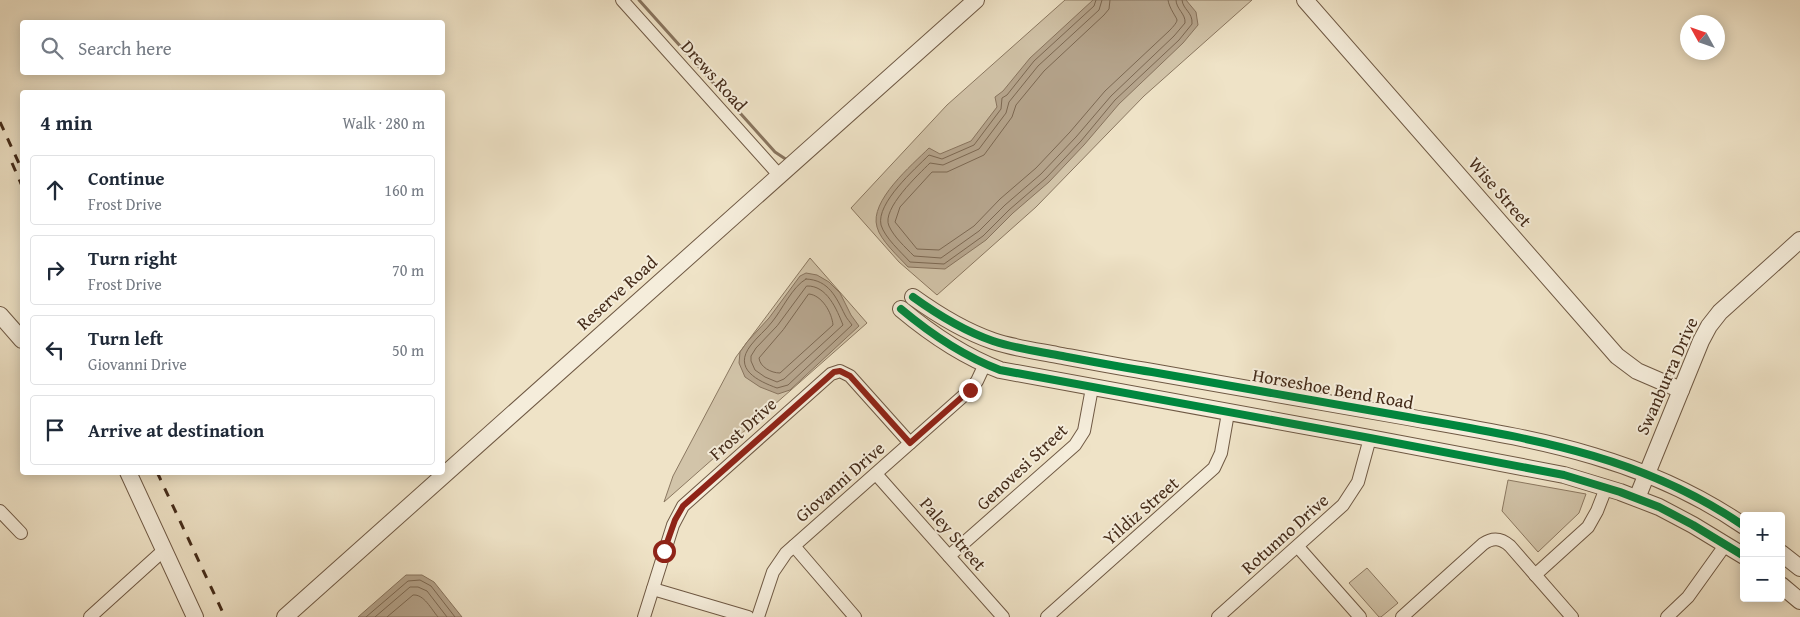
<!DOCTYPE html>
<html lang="en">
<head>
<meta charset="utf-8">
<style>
	body { margin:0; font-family:"Gentium Book Plus",serif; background:#f6f6f7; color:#1f2937 }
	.controls { position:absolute; right:15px; bottom:15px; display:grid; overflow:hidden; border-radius:5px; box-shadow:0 2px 12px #0003 }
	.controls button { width:45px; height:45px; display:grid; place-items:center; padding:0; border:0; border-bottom:1px solid #e0e1e3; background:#fff; color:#1f2937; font:25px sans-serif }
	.compass { position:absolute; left:1680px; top:15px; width:45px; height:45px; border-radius:50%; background:#fff; box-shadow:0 2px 12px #0003; rotate:310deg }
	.stop { position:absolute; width:15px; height:15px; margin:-11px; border:4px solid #8f2418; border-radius:50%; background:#fff }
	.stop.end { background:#8f2418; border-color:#fff; box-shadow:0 1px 5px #0008 }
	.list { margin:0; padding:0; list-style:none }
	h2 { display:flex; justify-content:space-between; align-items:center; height:65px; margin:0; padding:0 20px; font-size:21px }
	h2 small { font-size:16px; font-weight:400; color:#747a83 }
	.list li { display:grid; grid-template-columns:32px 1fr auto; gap:15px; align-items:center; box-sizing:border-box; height:70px; margin:0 10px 10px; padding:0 10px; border:1px solid #e0e1e3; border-radius:5px }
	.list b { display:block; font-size:19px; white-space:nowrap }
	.list p { margin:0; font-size:16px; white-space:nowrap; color:#747a83 }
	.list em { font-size:16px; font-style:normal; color:#747a83 }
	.icon { flex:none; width:28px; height:28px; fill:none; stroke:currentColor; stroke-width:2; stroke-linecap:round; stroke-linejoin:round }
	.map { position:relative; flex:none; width:1800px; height:617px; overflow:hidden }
	.search { position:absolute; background:#fff; box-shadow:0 2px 12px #0003; left:20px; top:20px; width:425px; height:55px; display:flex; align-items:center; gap:12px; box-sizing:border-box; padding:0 18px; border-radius:5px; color:#747a83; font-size:19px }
	.panel { position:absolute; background:#fff; box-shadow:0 2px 12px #0003; left:20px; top:90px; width:425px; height:385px; border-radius:5px }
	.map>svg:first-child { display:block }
	.green { fill:#d2c4a9; stroke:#8b7861 }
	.water { fill:#b5a48c; stroke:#88745e }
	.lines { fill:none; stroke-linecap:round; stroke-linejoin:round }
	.shore { stroke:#7c6852; stroke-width:1 }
	.stream { stroke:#88745e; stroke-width:3 }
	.minor-casing { stroke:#6f5944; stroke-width:14 }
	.tertiary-casing { stroke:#6f5944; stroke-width:18 }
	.minor { stroke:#f5eddb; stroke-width:12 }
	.tertiary { stroke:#f5eddb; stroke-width:16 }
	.rail { stroke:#442b19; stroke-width:3; stroke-dasharray:9 9; stroke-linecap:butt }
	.cycleway-casing { stroke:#f5eddb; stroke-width:11 }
	.cycleway { stroke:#00873e; stroke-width:8 }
	.route { stroke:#8f2418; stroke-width:6 }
	.labels { text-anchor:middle; stroke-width:4; stroke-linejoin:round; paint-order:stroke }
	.street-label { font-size:18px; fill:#442b19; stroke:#f5eddb }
</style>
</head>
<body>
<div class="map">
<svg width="1800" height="617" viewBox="0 0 1800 617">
	<rect width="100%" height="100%" fill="#efe3c7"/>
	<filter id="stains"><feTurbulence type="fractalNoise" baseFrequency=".004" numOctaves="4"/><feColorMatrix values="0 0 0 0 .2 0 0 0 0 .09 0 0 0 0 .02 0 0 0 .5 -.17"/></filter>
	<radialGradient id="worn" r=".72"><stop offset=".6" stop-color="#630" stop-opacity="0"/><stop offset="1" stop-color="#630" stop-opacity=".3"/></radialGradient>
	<g class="green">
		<path d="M1065 0H1252L1144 96 1036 207 937 295 899 262 851 208 947 105Z"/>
		<path d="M810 258 867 323 664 502 673 476 736 357Z"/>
		<path d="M1508 480 1586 494 1579 513 1538 552 1502 511Z"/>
		<path d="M1367 568 1398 603 1381 617H1379L1349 583Z"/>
	</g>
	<g class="water">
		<path d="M1093 0H1186L1196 12 1198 25 1183 43 1119 104 1084 145 1049 182 1013 213 986 240 945 269 908 267C899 257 880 240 877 227 869 201 912 165 929 148L940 154 971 141 997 107 995 97 1003 91 1030 58Z"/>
		<path d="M806 273 817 275 829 282 840 293 851 315 859 326 790 390 778 394 760 387 745 377 739 363 740 352 747 342 769 318 800 276Z"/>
		<path d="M406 575H422L434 582 462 617H358Z"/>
	</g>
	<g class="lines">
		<g class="shore">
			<path d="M1096 0 1094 6 1034 61 1007 95 1002 98 1001 109 974 145 942 159 929 155C915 169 876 203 881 225 885 238 901 252 910 262L944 264 983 236 1009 210 1046 178 1081 141 1115 100 1179 40 1192 24C1193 12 1183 10 1182 0"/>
			<path d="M1102 0 1099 10 1038 66 1009 102 1006 113 979 149 943 165 930 163C919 174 881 209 889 226 894 237 905 247 914 256L941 258 979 231 1005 205 1041 174 1076 137 1111 96 1174 36 1185 23C1186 14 1176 9 1176 0"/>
			<path d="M1110 0 1109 9 1104 15 1044 71 1016 105 1012 117 984 155 947 172H932L900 207 895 222 917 249 939 250 974 226 1000 199 1036 168 1070 132 1105 91 1169 31C1171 29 1177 23 1177 20 1177 18 1169 8 1168 0"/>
			<path d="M806 279C829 280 836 297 845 315 847 319 850 322 852 325L788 385 777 388C758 381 732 369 751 345 757 337 766 330 772 322 782 310 792 287 806 279Z"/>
			<path d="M807 286C827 285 837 310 843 325L784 379 777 382 765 377 755 370 751 361V356L756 348 777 326Z"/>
			<path d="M809 294C822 295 832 313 833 325L780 373C771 373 760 367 759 358L783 330Z"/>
			<path d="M366 617 408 581 420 580 431 586 455 617"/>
			<path d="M375 617 410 587H418L427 591 447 617"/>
			<path d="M387 617 413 595C424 594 431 609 438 617"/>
		</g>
		<path class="stream" d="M639 0 775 152 787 160"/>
		<defs>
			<g id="minor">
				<path d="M622 0 779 175"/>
				<path d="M876 474 1003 617"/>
				<path d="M0 511 21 533"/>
				<path d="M794 546 855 617"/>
				<path d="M1298 547 1360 617"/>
				<path d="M949 556 1075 445 1084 431 1092 388"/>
				<path d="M1535 575 1588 527 1597 511 1606 488"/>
				<path d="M653 589 748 617"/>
				<path d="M90 617 164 550"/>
				<path d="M644 617 673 525 683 506 831 374 840 371 850 376 910 443"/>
				<path d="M758 617 773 572 786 553 970 390 977 381 985 364"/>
				<path d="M1047 617 1214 468 1221 453 1228 413"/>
				<path d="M1218 617 1343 505 1358 482 1370 438"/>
				<path d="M1402 617 1483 544C1493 537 1501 538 1510 546L1572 617"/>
				<path d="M1667 617 1688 597 1726 544"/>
			</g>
			<g id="tertiary">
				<path d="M1305 0 1617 356 1637 371 1681 390"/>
				<path d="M913 297C938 315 964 331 993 341 1014 348 1036 351 1057 355 1089 361 1120 367 1152 372 1235 387 1318 402 1402 416 1525 438 1638 453 1744 526"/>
				<path d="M901 309C932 335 963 356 1000 370L1370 438 1564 475 1620 492 1659 507 1693 525 1744 556"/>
				<path d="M0 315 22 340"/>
				<path d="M128 472 195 617"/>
				<path d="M1637 498 1701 341 1709 326 1720 312 1800 240"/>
				<path d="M1781 553 1800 568"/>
				<path d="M1781 585 1800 601"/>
				<path d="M285 617 976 0"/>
			</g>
		</defs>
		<use href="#minor" class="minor-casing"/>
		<use href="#tertiary" class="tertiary-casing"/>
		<use href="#minor" class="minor"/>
		<use href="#tertiary" class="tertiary"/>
		<g class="rail">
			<path d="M0 122 22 170"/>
			<path d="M12 163 22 186"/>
			<path d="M157 472 225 617"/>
		</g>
		<defs>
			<g id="cycleway">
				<path d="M913 297C938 315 964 331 993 341 1014 348 1036 351 1057 355 1089 361 1120 367 1152 372 1235 387 1318 402 1402 416 1525 438 1638 453 1744 526"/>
				<path d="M901 309C932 335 963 356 1000 370L1370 438 1564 475 1620 492 1659 507 1693 525 1744 556"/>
			</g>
		</defs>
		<use href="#cycleway" class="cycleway-casing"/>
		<use href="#cycleway" class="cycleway"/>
	</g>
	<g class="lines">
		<path class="route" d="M664 551 675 520 683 506 834 372 840 371 850 376 910 443 970 390"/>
	</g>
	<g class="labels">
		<g class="street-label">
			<text transform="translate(714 76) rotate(48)" y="6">Drews Road</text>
			<text transform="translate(1500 192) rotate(49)" y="6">Wise Street</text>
			<text transform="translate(617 293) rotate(-42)" y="6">Reserve Road</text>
			<text transform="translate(1667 376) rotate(-66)" y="6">Swanburra Drive</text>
			<text transform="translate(1333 389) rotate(10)" y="6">Horseshoe Bend Road</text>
			<text transform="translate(743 429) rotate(-42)" y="6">Frost Drive</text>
			<text transform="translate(1022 467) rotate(-43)" y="6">Genovesi Street</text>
			<text transform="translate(840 482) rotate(-41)" y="6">Giovanni Drive</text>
			<text transform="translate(1141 511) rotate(-41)" y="6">Yildiz Street</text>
			<text transform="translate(953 534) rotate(49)" y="6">Paley Street</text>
			<text transform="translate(1285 534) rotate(-42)" y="6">Rotunno Drive</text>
		</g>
	</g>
	<rect width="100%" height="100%" filter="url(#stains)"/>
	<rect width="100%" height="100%" fill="url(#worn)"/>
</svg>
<div class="controls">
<button>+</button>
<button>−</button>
</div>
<svg class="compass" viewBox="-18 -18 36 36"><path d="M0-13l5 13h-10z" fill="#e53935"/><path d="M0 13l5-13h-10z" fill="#747a83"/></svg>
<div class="stop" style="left:664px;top:551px"></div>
<div class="stop end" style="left:970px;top:390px"></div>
<div class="search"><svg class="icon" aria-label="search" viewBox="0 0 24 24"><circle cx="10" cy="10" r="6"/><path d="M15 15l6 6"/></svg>Search here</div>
<section class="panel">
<h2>4 min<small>Walk · 280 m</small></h2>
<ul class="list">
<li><svg class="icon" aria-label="ahead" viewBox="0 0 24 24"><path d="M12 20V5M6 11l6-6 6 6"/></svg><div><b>Continue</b><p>Frost Drive</p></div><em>160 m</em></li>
<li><svg class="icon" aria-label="right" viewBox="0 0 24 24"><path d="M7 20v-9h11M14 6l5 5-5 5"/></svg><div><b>Turn right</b><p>Frost Drive</p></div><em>70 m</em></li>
<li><svg class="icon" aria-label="left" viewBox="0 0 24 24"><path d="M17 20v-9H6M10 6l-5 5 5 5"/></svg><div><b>Turn left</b><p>Giovanni Drive</p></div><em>50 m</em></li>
<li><svg class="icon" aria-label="arrive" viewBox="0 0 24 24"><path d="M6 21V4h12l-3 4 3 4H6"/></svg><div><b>Arrive at destination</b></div></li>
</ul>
</section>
</div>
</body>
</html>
